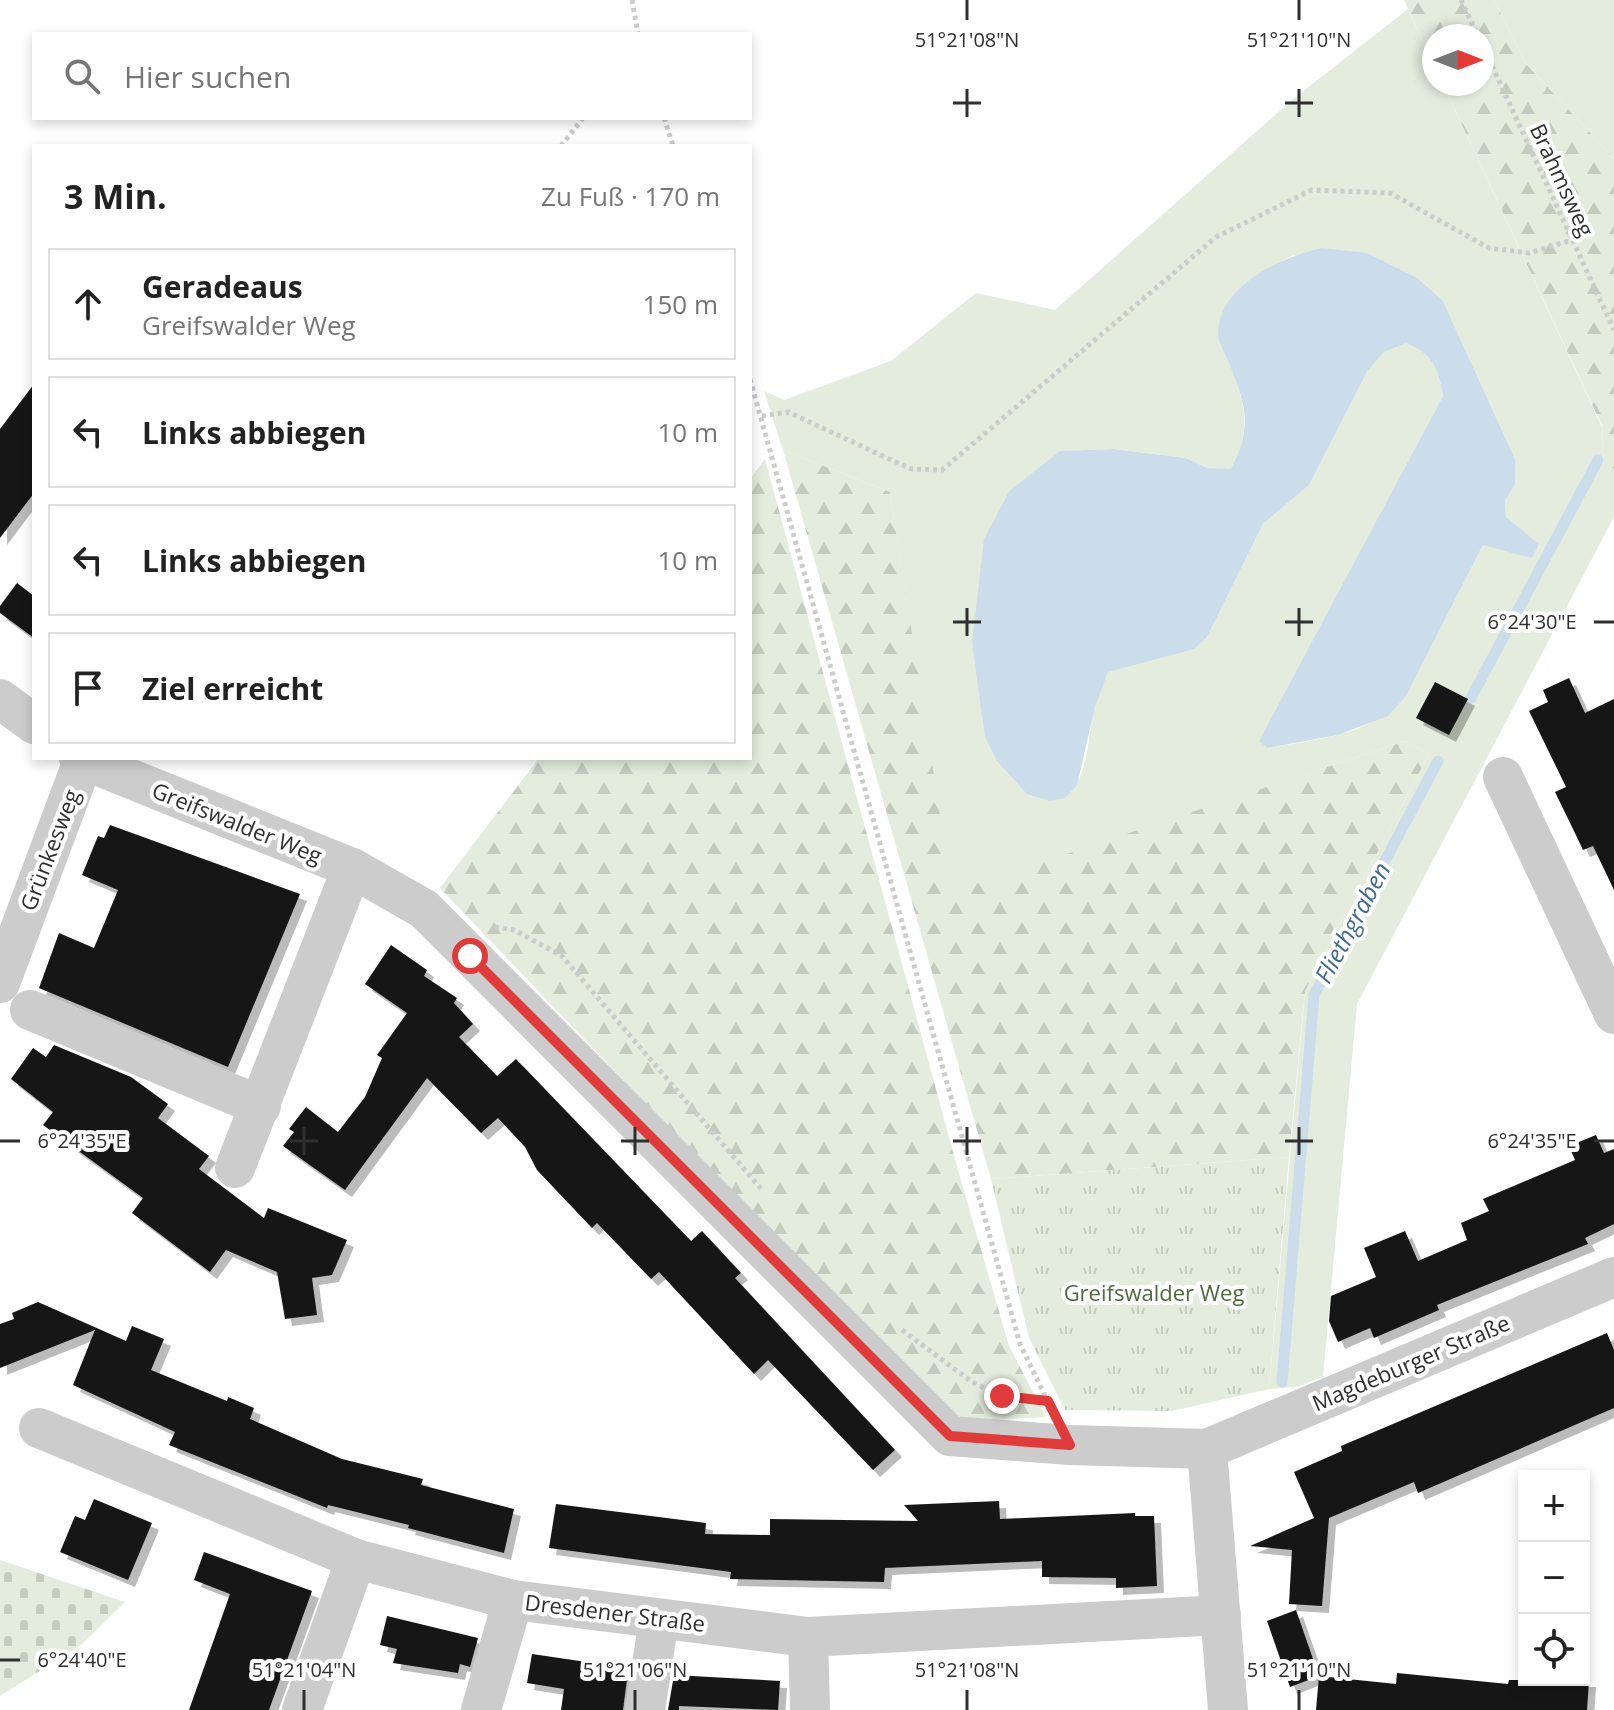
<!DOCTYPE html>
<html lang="de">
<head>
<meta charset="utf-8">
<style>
	body { margin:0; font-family:"Open Sans",sans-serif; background:#f6f6f6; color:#222 }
	.controls { position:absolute; right:24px; bottom:24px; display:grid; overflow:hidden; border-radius:0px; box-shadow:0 4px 12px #0003 }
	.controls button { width:72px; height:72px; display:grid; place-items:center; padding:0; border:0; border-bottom:2px solid #e0e0e0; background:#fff; color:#222; font:40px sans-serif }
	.compass { position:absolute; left:1422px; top:24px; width:72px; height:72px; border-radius:50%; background:#fff; box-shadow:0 4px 12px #0003; rotate:90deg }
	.stop { position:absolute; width:24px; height:24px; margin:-18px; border:6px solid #de3b3a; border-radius:50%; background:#fff }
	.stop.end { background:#de3b3a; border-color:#fff; box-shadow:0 2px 8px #0008 }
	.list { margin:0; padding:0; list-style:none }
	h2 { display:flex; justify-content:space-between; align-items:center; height:104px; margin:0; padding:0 32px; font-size:34px }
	h2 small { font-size:26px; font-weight:400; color:#767676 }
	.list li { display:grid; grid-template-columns:52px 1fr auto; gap:24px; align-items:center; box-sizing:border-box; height:112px; margin:0 16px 16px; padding:0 16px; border:2px solid #e0e0e0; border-radius:0px }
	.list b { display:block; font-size:30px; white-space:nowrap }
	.list p { margin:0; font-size:26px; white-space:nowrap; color:#767676 }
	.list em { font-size:26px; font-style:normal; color:#767676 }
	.icon { flex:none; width:44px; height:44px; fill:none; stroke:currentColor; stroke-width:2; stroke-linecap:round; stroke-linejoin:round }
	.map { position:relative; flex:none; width:1614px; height:1710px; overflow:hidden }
	.search { position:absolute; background:#fff; box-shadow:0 4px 12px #0003; left:32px; top:32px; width:720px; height:88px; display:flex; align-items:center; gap:20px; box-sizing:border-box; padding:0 28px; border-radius:0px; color:#767676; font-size:30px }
	.panel { position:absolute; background:#fff; box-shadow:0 4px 12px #0003; left:32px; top:144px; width:720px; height:616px; border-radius:0px }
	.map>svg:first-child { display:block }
	.grass { fill:#e4ecde; fill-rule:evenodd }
	.forest { fill:url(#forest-firs) }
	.cemetery { fill:url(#cemetery-stones) }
	.park { fill:url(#park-tufts) }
	.water { fill:#cbdceb }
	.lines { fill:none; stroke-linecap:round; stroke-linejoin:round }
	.stream { stroke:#cbdceb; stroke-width:11 }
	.building { fill:#161616; filter:url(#shadow) }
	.path { stroke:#ccc; stroke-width:5; stroke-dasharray:4 4; stroke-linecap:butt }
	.minor { stroke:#ccc; stroke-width:40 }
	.route { stroke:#de3b3a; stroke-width:10 }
	.ticks { fill:none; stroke:#2f2f2f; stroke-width:3 }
	.labels { text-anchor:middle; stroke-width:8; stroke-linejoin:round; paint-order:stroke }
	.street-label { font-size:22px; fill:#2f2f2f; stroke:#fff }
	.park-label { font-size:22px; fill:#4f693e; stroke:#fff }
	.water-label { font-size:24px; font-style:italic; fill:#406a8e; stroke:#fff }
	.ticks-label { font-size:20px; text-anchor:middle; fill:#2f2f2f; stroke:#fff; stroke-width:8; stroke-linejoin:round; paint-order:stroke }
</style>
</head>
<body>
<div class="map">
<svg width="1614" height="1710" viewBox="0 0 1614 1710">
	<defs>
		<pattern id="forest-firs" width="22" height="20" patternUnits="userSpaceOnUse" patternTransform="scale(2)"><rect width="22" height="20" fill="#e4ecde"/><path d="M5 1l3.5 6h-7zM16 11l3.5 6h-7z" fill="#c4cbbf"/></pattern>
		<pattern id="cemetery-stones" width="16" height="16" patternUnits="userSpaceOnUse" patternTransform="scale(2)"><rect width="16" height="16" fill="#e4ecde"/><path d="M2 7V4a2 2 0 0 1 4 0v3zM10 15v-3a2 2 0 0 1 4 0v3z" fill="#c4cbbf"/></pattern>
		<pattern id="park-tufts" width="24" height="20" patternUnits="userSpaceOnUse" patternTransform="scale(2)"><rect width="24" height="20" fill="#e4ecde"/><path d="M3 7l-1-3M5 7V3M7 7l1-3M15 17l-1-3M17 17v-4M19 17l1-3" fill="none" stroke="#c4cbbf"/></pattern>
		<filter id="shadow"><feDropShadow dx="7" dy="7" stdDeviation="0" flood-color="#0004"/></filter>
	</defs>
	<rect width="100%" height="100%" fill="#fff"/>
	<g class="grass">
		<path d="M1494 0H1614V158L1526 64Z"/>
		<path d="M1408 9 1434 65V84H1443L1602 427 1604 473 1614 468V517L1357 1004 1323 1377 1296 1387 1269 1389 1305 991 1429 754 1405 741 951 893 890 492 783 450 764 391 784 400 891 361 976 293 1055 310 1292 100ZM1293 255 1443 301 1515 459V484L1505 501 1506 517 1538 544 1483 545 1406 696C1370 736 1318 739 1267 748L1260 741 1443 396C1439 368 1432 353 1406 342L1384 352 1367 372 1309 485 1263 524 1207 637 1108 672C1104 683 1098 695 1095 707 1085 740 1092 793 1050 801L978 673 972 643 1010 490 1060 451 1113 449 1186 458 1207 468 1231 470C1252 427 1246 407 1230 365 1227 356 1220 345 1219 336 1214 298 1266 270 1293 255Z"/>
	</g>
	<g class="forest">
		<path d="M1404 0H1494L1526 64 1614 158V468L1604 474 1602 426 1443 84H1482V36H1434V65Z"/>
		<path d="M783 450 890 492 952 892 1405 741 1429 754 1305 991 1289 1157 991 1179Z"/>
		<path d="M765 459 959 1174 1009 1346 1046 1417 965 1422 940 1412 440 888 539 758H750V479Z"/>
	</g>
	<path class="cemetery" d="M0 1560 125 1602 81 1645 0 1696Z"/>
	<path class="park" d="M1289 1157 1269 1389 1172 1411 1065 1410 1029 1338 991 1179Z"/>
	<path class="water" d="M1322 248 1367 253 1417 278 1443 301 1515 459V484L1505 501 1506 517 1539 544 1532 558 1483 545 1406 696 1388 716 1338 735 1267 748 1259 741 1443 396C1439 369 1432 353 1406 343L1384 352 1367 372 1309 485 1263 524 1207 637 1194 649 1108 672 1095 707 1077 785 1065 798 1050 801 1027 794 997 761 985 737 972 643 984 539 1010 490 1060 451 1113 449 1186 458 1207 468 1231 469C1253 426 1246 406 1229 363 1226 355 1218 342 1218 334 1219 284 1283 257 1322 248Z"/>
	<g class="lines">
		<g class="stream">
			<path d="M1471 698 1598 460"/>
			<path d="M1282 1382 1314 995 1438 761"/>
		</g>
	</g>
	<g class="building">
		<path d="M34 384V493L0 538V429Z"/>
		<path d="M17 583 34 596V638L0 613V606Z"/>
		<path d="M1569 678 1585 713 1614 699V890L1593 846 1583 850 1573 829 1555 792 1566 787 1529 711 1548 702 1543 690Z"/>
		<path d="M1435 682 1468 699 1449 735 1416 718Z"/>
		<path d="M110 825 300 894 228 1067 39 988 59 933 94 948 118 890 82 875 98 836 104 838Z"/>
		<path d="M391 945 427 970 424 976 457 998 454 1003 473 1024 459 1037 497 1076 516 1059 691 1241 702 1231 741 1273 735 1278 895 1450 873 1470 768 1360 754 1374 659 1272 651 1279 597 1223 592 1228 537 1170 525 1147 498 1118 481 1133 427 1078 345 1190 283 1146 294 1132 289 1129 306 1107 338 1132 365 1097 382 1058 377 1055 407 1013 365 984Z"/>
		<path d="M54 1045 131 1077 168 1104 158 1118 209 1156 199 1169 264 1218 268 1208 347 1240 332 1275 312 1278 317 1315 285 1319 277 1272 226 1250 210 1272 132 1213 143 1198 43 1125 53 1112 11 1079 33 1048 46 1057Z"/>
		<path d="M1596 1135 1604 1153 1614 1149V1224L1585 1238 1588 1244 1437 1305 1439 1310 1374 1338 1370 1328 1338 1342 1329 1321 1331 1296 1376 1277 1364 1248 1405 1231 1418 1261 1467 1240 1461 1223 1489 1211 1483 1199 1575 1160 1569 1146Z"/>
		<path d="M38 1302 126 1341 132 1326 164 1339 151 1370 227 1401 228 1397 254 1408 250 1419 342 1459 423 1479 421 1485 514 1509 504 1553 408 1528 409 1525 328 1505 327 1508 169 1445 175 1432 73 1385 95 1330 0 1368V1324L14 1319 12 1313Z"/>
		<path d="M1607 1333 1614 1350V1408L1418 1493 1414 1482 1329 1518 1322 1606 1289 1604 1292 1550 1250 1546 1314 1518 1294 1472 1342 1451 1341 1446Z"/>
		<path d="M94 1499 152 1523 128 1580 60 1552 75 1516 85 1520Z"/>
		<path d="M999 1501 1000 1519 1135 1513V1516H1154L1157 1586 1116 1588V1578L1042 1577V1561L885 1568 884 1582 730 1579 731 1572 549 1548 556 1504 706 1523 705 1534 770 1535V1519L918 1521 904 1505Z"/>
		<path d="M204 1552 312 1591 269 1710H189L230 1594 194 1580Z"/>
		<path d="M1296 1610 1319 1676 1396 1684 1397 1673 1508 1684 1509 1680H1589L1587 1710H1316L1319 1676 1290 1687 1267 1621Z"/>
		<path d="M387 1616 478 1638 470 1667 460 1664 458 1673 393 1663 397 1649 380 1645Z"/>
		<path d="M532 1654 614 1666 613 1671 628 1672 623 1710H561L564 1689 527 1683Z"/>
		<path d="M674 1675 780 1681 778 1710 679 1706V1710H668Z"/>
	</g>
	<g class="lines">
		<g class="path">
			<path d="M632 0 638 34"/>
			<path d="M1461 0 1478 36"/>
			<path d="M1482 44 1614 330"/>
			<path d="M664 118 673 146"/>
			<path d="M561 146 583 118"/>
			<path d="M750 379 1020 1344 1050 1406"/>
			<path d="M762 416 788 412 911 469 942 470 1216 237 1312 190 1390 193 1489 248 1529 253 1572 240"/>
			<path d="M495 927 514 930 562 956 762 1190"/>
			<path d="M902 1330 972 1382 1002 1396 1047 1401"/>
		</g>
		<g class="minor">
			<path d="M0 699 34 724"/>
			<path d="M79 758 352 868 424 909 950 1436 1070 1445 1207 1449 1614 1277"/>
			<path d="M1503 777 1614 1014"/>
			<path d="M0 983 83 761"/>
			<path d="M30 1010 261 1106"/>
			<path d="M235 1168 352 868"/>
			<path d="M39 1428 356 1559 513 1600 808 1637 1221 1615"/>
			<path d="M1207 1449 1228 1710"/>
			<path d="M808 1637 810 1710"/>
			<path d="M302 1710 356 1559"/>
			<path d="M481 1710 513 1600"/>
			<path d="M645 1710 659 1619"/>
		</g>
	</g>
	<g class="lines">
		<path class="route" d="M470 956 950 1436 1070 1445 1048 1401 1002 1396"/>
	</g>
	<path class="ticks" d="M967 0V20M1299 0V20M967 89V117M1299 89V117M953 103H981M1285 103H1313M967 608V636M1299 608V636M953 622H981M1285 622H1313M1594 622H1614M304 1127V1155M635 1127V1155M967 1127V1155M1299 1127V1155M0 1141H20M290 1141H318M621 1141H649M953 1141H981M1285 1141H1313M1594 1141H1614M0 1660H20M304 1690V1710M635 1690V1710M967 1690V1710M1299 1690V1710"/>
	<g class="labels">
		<g class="street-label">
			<text transform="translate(1562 180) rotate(65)" y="8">Brahmsweg</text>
			<text transform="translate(237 823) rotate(22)" y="8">Greifswalder Weg</text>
			<text transform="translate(50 850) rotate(-69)" y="8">Grünkesweg</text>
			<text transform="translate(1411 1363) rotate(-23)" y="8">Magdeburger Straße</text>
			<text transform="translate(615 1613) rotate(7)" y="8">Dresdener Straße</text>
		</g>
		<g class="park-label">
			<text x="1154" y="1301">Greifswalder Weg</text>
		</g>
		<g class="water-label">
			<text transform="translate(1353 923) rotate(-62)" y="8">Fliethgraben</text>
		</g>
	</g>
	<g class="ticks-label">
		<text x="967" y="47">51°21'08"N</text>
		<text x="1299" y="47">51°21'10"N</text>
		<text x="1532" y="629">6°24'30"E</text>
		<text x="1532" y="1148">6°24'35"E</text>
		<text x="82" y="1148">6°24'35"E</text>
		<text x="82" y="1667">6°24'40"E</text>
		<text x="304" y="1677">51°21'04"N</text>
		<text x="635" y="1677">51°21'06"N</text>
		<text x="967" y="1677">51°21'08"N</text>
		<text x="1299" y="1677">51°21'10"N</text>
	</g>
</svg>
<div class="controls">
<button>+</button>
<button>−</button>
<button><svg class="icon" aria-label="locate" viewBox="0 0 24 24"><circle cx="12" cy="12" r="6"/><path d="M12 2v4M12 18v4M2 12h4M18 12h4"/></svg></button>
</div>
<svg class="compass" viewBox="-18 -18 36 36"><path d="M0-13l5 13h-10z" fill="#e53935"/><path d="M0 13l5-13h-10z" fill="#767676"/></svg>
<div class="stop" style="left:470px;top:956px"></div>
<div class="stop end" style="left:1002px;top:1396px"></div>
<div class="search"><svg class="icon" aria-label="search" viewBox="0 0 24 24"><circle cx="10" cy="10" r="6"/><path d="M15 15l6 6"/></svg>Hier suchen</div>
<section class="panel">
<h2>3 Min.<small>Zu Fuß · 170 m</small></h2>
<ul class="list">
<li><svg class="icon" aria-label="ahead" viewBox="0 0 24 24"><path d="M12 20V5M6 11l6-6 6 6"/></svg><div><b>Geradeaus</b><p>Greifswalder Weg</p></div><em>150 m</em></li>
<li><svg class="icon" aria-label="left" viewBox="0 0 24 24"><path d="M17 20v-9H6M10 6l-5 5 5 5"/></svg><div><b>Links abbiegen</b></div><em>10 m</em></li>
<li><svg class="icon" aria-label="left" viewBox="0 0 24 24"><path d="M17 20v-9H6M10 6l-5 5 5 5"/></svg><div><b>Links abbiegen</b></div><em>10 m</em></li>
<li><svg class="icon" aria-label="arrive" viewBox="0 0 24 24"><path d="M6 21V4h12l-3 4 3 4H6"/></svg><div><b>Ziel erreicht</b></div></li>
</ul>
</section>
</div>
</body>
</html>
